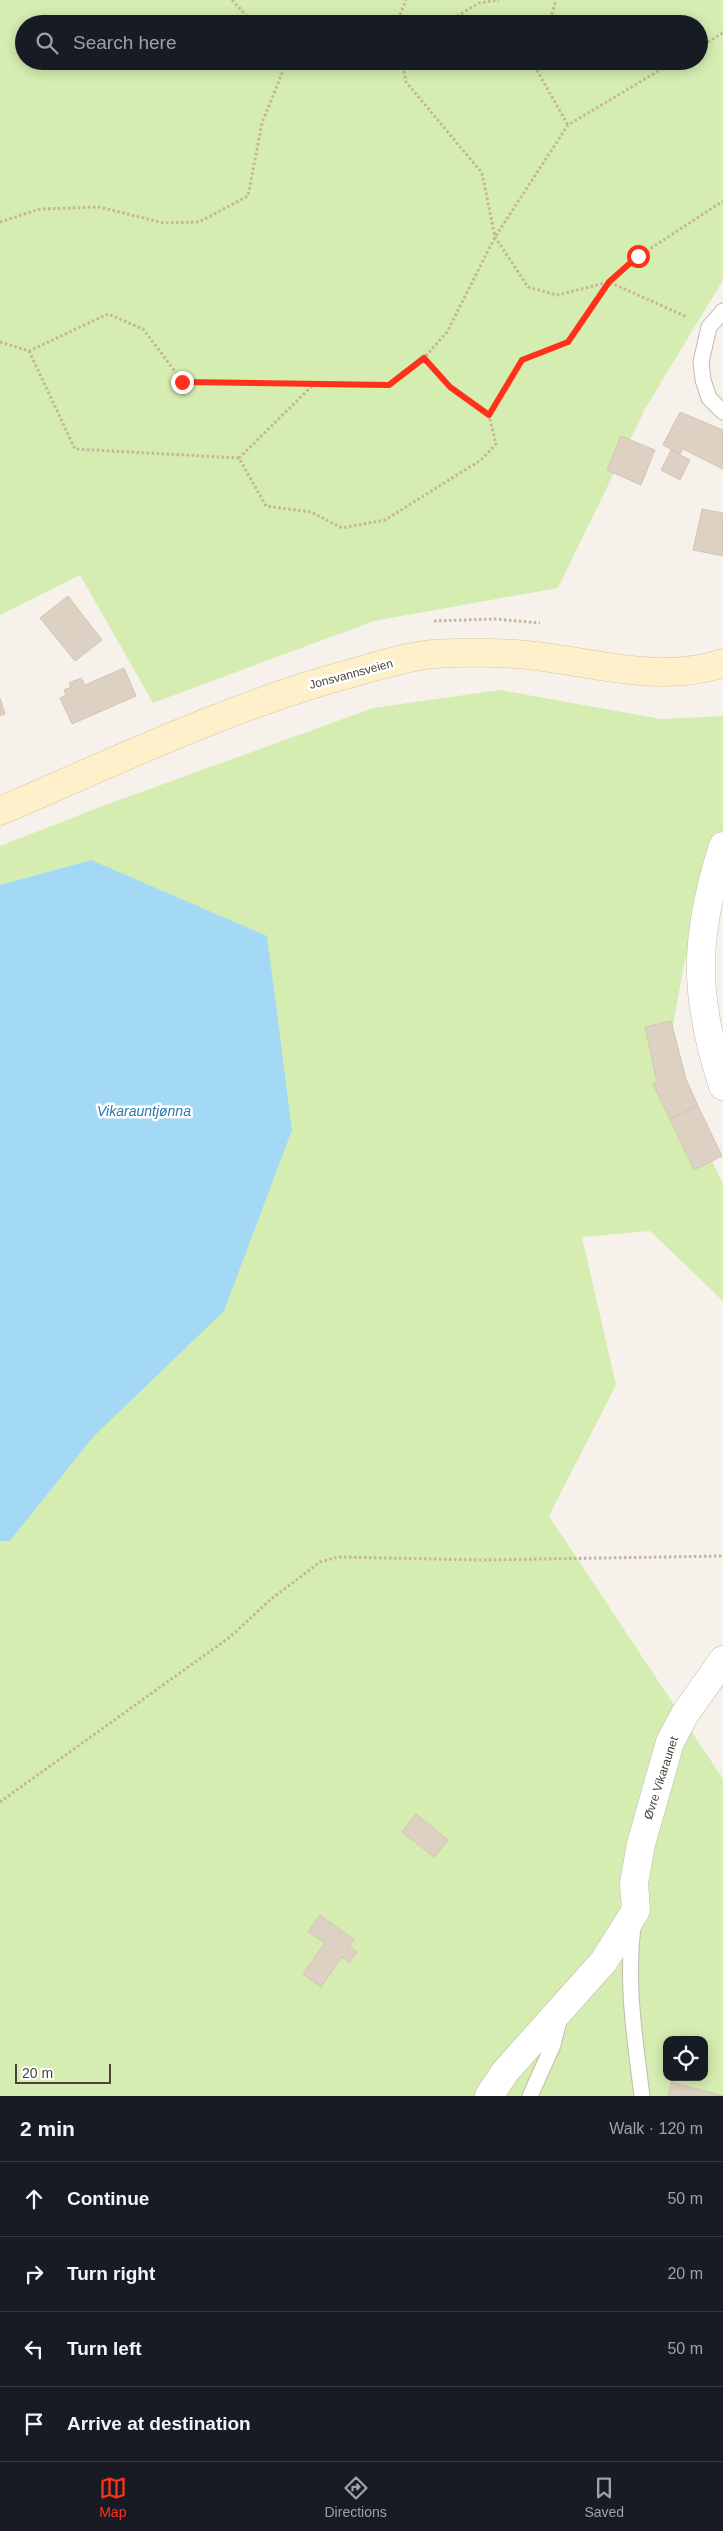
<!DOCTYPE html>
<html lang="en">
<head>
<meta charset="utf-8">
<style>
	body { margin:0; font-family:Arial,sans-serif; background:#242831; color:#f1f3f6 }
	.controls { position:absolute; right:15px; bottom:15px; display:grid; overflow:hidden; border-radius:10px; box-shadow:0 2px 12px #0003 }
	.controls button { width:45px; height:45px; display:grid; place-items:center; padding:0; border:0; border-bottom:1px solid #363941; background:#171b24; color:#f1f3f6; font:25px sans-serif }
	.scale { position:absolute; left:15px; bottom:12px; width:96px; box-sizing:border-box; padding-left:5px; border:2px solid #4c4338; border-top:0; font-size:14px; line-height:18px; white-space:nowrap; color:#4c4338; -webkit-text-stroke:4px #fff; paint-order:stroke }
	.stop { position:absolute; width:15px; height:15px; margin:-11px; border:4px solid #ff3119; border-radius:50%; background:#fff }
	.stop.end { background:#ff3119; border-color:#fff; box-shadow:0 1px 5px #0008 }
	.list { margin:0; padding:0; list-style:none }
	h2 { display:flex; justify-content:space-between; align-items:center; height:65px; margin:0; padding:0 20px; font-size:21px }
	h2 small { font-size:16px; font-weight:400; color:#9ea1a6 }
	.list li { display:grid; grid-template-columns:32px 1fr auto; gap:15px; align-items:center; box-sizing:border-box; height:75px; padding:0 20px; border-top:1px solid #363941 }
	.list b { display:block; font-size:19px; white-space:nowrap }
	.list em { font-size:16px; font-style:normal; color:#9ea1a6 }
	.icon { flex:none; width:28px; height:28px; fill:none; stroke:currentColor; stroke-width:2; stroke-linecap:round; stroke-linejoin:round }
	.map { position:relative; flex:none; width:723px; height:2096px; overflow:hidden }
	.search { position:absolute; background:#171b24; box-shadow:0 2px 12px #0003; left:15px; right:15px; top:15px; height:55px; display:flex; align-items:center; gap:12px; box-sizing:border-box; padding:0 18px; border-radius:28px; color:#9ea1a6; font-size:19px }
	.sheet { height:365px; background:#171b24 }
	nav { display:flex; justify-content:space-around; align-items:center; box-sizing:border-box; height:70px; border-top:1px solid #363941; background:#171b24; font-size:14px; color:#9ea1a6 }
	nav a { display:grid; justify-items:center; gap:2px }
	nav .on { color:#ff3119 }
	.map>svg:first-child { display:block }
	.green { fill:#d5edb1; fill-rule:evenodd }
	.water { fill:#a4d9f6 }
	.building { fill:#dcd1c2; stroke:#d5c5b2 }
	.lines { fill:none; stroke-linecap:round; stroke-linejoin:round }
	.service-casing { stroke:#c3baac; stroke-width:17 }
	.minor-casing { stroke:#c3baac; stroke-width:29 }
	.secondary-casing { stroke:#dac598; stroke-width:29 }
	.path { stroke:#c6b59c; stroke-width:3; stroke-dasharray:2.5 2.5; stroke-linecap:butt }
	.service { stroke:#fff; stroke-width:15 }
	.minor { stroke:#fff; stroke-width:28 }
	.secondary { stroke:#fff0cc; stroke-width:28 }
	.route { stroke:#ff3119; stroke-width:6 }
	.labels { text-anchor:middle; stroke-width:5; stroke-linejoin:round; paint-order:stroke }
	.street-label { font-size:12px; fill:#4c4338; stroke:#fff }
	.water-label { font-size:14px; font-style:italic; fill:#247cb0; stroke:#fff }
</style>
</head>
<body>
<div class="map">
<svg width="723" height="2096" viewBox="0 0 723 2096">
	<rect width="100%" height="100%" fill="#f6f2eb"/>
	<g class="green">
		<path d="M0 0H723V280L645 409 558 588 374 621 153 703 80 575 0 615ZM24 24H699V61H24Z"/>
		<path d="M500 690 661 719 723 716V839L684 964 666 1065 723 1184V1301L650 1231 582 1237 616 1385 549 1516 723 1779V2096H0V1541H10L94 1436 91 860 0 885V846L100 807 373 708ZM667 2040H704V2077H667Z"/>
	</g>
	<path class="water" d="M91 860 267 936 292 1130 224 1311 94 1436 10 1541H0V885Z"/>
	<g class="building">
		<path d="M680 412 723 430V469L683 449 680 454 663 445Z"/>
		<path d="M621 436 655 450 641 485 607 470Z"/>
		<path d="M671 450 690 460 680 480 661 470Z"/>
		<path d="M702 509 723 513V556L693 550Z"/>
		<path d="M68 596 102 640 75 661 40 618Z"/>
		<path d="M124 668 136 696 72 724 60 698 66 695 64 690 71 687 69 683 81 678 85 685Z"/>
		<path d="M0 698 5 714 0 716Z"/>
		<path d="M671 1021 686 1079 698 1106 670 1119 653 1084 657 1082 645 1027Z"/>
		<path d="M698 1106 722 1156 694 1170 670 1119Z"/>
		<path d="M416 1814 448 1840 434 1857 402 1832Z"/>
		<path d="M320 1915 354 1940 349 1947 357 1952 349 1963 342 1957 321 1987 303 1974 325 1943 308 1932Z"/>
		<path d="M671 2082 723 2096H668Z"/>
	</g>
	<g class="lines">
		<defs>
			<g id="service">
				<path d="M723 311 709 327 701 362 703 380 709 398 723 412"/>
				<path d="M634 1921C625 1978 635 2040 642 2096"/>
				<path d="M530 2096 553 2045 560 2017"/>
			</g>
			<g id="minor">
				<path d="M723 846C694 938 693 994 723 1086"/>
				<path d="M489 2096 505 2072 604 1961 636 1910 634 1883 641 1844 670 1742 685 1714 723 1660"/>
			</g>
			<path id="secondary" d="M0 811C112 763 224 709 341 676 371 668 403 657 433 654 467 652 503 652 536 656 596 663 663 684 723 663"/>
		</defs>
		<use href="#service" class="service-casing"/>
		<use href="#minor" class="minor-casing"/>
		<use href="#secondary" class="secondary-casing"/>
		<g class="path">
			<path d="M232 0 254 24"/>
			<path d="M396 24 406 0"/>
			<path d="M444 24 479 3 499 0"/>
			<path d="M549 24 556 0"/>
			<path d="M699 47 723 33"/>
			<path d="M402 61 406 82 482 173 495 237 528 287 557 295 609 282 687 317"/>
			<path d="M537 61 535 67 568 125"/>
			<path d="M0 222 40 209 99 207 164 223 199 222 248 196 262 123 287 61"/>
			<path d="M0 342 29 351 108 314 143 329 183 382 389 385 424 358 447 332 495 237 568 125 675 61"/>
			<path d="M29 351 75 449 239 458 266 506 311 512 342 528 385 520 481 460 496 444 489 415 450 387 424 358"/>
			<path d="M489 415 522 360 568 342 609 282 639 256 723 201"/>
			<path d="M239 458 313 385"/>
			<path d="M434 621 495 619 540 623"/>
			<path d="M0 1802 230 1637 270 1600 320 1562 338 1557 482 1560 723 1556"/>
		</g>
		<use href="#service" class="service"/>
		<use href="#minor" class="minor"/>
		<use href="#secondary" class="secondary"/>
	</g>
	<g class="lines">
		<path class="route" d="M182 382 389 385 424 358 450 387 489 415 522 360 568 342 609 282 638 256"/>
	</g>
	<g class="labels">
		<g class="street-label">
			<text transform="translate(351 674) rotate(-15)" y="4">Jonsvannsveien</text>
			<text transform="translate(661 1778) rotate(-72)" y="4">Øvre Vikaraunet</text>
		</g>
		<g class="water-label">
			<text x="144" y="1116">Vikarauntjønna</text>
		</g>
	</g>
</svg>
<div class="controls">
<button><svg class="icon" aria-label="locate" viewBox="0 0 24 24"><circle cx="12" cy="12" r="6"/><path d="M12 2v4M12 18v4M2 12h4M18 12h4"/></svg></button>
</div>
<div class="scale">20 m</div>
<div class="stop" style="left:638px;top:256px"></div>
<div class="stop end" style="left:182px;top:382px"></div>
<div class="search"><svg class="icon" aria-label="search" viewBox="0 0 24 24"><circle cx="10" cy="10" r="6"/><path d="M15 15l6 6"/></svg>Search here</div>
</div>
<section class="sheet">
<h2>2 min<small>Walk · 120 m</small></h2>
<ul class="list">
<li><svg class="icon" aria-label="ahead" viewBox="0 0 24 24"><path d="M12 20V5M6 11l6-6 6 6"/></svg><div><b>Continue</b></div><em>50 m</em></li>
<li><svg class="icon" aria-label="right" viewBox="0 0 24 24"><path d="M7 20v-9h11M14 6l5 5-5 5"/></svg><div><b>Turn right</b></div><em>20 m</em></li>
<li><svg class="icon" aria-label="left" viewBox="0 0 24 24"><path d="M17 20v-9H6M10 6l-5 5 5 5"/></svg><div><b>Turn left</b></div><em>50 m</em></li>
<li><svg class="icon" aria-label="arrive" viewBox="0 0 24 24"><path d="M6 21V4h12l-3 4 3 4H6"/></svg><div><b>Arrive at destination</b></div></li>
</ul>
</section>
<nav>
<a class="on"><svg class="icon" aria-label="map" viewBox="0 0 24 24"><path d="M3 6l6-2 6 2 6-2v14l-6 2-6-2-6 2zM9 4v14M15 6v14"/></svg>Map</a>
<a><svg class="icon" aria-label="directions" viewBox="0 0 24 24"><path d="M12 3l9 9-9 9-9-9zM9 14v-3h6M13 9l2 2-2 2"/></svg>Directions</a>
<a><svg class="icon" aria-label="saved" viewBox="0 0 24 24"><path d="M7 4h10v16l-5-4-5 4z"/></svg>Saved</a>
</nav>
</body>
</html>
